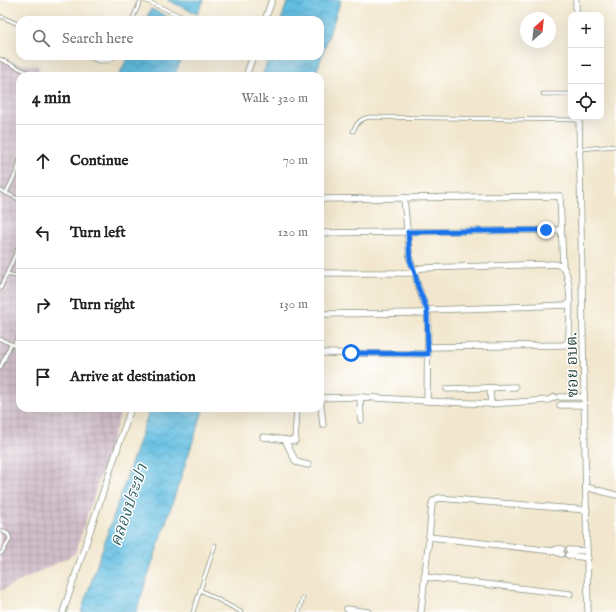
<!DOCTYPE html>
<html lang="en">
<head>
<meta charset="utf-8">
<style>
	body { margin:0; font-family:"IM FELL English","Noto Serif Thai",serif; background:#f6f6f6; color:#222 }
	.controls { position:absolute; right:12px; top:12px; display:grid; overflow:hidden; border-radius:8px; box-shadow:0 4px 16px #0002 }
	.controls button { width:36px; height:36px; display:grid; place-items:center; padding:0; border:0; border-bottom:1px solid #e0e0e0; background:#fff; color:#222; font:20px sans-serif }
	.compass { position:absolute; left:520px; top:12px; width:36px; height:36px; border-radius:50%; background:#fff; box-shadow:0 4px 16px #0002; rotate:27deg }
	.stop { position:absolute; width:12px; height:12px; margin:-9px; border:3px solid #1a73e8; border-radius:50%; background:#fff }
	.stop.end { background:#1a73e8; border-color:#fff; box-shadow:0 1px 4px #0008 }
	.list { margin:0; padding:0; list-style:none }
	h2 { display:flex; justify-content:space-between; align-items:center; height:52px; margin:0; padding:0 16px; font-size:17px }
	h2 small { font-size:13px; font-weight:400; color:#767676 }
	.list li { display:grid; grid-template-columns:26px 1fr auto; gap:12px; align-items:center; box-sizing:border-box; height:72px; padding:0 16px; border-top:1px solid #e0e0e0 }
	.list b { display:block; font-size:15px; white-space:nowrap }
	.list em { font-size:13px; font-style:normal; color:#767676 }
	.icon { flex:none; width:22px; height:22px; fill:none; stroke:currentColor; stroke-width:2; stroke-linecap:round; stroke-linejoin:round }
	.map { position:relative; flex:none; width:616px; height:612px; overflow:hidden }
	.search { position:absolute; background:#fff; box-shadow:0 4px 16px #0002; left:16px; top:16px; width:308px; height:44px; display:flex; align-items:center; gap:10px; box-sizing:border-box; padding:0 14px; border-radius:12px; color:#767676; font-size:15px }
	.panel { position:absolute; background:#fff; box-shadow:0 4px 16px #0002; left:16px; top:72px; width:308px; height:340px; border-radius:12px }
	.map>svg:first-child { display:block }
	.industrial { fill:url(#industrial-grid) }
	.water { fill:url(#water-waves); stroke:#417e8a }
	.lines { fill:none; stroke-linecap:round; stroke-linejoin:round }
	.service-casing { stroke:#889281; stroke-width:4.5 }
	.minor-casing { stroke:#889281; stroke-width:7 }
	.service { stroke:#fff; stroke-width:3 }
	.minor { stroke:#fff; stroke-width:5.5 }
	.route { stroke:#1a73e8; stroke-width:5 }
	.labels { text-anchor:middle; stroke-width:3; stroke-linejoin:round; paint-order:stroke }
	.street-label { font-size:16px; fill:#1f3d34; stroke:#fff }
	.water-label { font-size:17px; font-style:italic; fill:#336468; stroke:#fff }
</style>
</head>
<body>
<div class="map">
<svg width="616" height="612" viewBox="0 0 616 612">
	<defs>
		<pattern id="industrial-grid" width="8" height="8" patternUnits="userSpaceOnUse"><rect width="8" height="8" fill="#d1bdc9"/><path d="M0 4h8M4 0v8" fill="none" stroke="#b3a3ad"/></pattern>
		<pattern id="water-waves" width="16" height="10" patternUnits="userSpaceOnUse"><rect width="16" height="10" fill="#63bee1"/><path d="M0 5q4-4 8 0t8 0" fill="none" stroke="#519cb7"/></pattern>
	</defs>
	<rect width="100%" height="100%" fill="#fff"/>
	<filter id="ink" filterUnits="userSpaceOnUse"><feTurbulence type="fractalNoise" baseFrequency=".025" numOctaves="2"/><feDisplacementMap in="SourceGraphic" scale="8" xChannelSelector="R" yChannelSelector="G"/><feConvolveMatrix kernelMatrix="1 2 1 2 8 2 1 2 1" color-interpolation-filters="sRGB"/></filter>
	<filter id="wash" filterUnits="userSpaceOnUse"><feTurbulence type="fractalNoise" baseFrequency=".012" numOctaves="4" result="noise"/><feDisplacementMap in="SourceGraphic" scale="16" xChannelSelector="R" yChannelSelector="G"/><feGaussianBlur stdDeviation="0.9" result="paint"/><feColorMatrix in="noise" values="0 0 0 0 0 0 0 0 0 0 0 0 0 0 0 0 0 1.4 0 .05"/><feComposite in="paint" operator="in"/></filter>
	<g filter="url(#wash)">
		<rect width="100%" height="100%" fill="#f2e7ce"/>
		<path class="industrial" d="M0 61 39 66V76H20V408H122L75 554 0 591Z"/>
		<g class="water">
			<path d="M167 0H204L197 14Z"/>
			<path d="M288 0H341L315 76H262L269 56H320V20H281Z"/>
			<path d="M151 9 175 20H145Z"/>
			<path d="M128 56H183L174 76H119Z"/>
			<path d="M150 408H204L136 612H81Z"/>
		</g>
	</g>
	<g filter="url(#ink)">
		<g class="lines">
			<defs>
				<g id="service">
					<path d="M144 0 190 20"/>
					<path d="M0 16 20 25"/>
					<path d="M132 20 141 0"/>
					<path d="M87 56 98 61H108L115 56"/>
					<path d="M0 59 25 71 29 76"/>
					<path d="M543 94H571"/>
					<path d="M353 131C357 123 360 119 369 117L579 120"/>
					<path d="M580 149 616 146"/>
					<path d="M0 190 20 200"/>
					<path d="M6 193 17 171 20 159"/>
					<path d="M7 274 20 277"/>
					<path d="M0 289 20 244"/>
					<path d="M0 339 20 348"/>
					<path d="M14 345 20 332"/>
					<path d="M0 368 11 344"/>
					<path d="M0 530 8 534 10 539 3 551 0 554"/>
					<path d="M200 590 241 612"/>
					<path d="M193 612 215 545"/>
					<path d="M299 612 303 598"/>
				</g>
				<g id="minor">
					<path d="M576 0V15"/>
					<path d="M265 20 272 0"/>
					<path d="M246 76 253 56"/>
					<path d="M579 117 588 612"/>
					<path d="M320 199 560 196 563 267C573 280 569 319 569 336L568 342 564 345 428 347"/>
					<path d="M320 233 561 230"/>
					<path d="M320 273H415L410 260 404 198"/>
					<path d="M427 310 569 305"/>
					<path d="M320 314 427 313"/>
					<path d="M320 353 428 354"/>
					<path d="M490 388 491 404"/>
					<path d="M447 389 515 387"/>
					<path d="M360 397 361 420"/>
					<path d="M555 397 548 400 491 404 427 401 428 318C426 302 417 289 415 273L418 269 422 268 555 264 563 267"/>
					<path d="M560 397H584"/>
					<path d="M320 398 360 397 427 401"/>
					<path d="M320 398 323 425"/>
					<path d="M560 405H584"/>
					<path d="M263 437 295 441 297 408"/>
					<path d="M285 440 296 462 308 465"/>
					<path d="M586 487 616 495"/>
					<path d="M429 537 432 504 433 501 438 498 587 510"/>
					<path d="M569 550 587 551"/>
					<path d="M553 551 557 549H562"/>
					<path d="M568 555 588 558"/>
					<path d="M424 577 570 594"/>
					<path d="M347 609 368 612"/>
					<path d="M63 612 131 408"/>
					<path d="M421 612 429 537 553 551 562 554"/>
				</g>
			</defs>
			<use href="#service" class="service-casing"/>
			<use href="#minor" class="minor-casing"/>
			<use href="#service" class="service"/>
			<use href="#minor" class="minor"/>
		</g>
	</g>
	<g class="lines" filter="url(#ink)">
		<path class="route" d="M351 353 428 354 427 310 418 287 415 273 410 260 408 232 546 230"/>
	</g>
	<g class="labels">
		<g class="street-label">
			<text transform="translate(571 365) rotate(-91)" y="6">ซอย อบต.</text>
		</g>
		<g class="water-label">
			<text transform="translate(128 505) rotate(-71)" y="6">คลองประปา</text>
		</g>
	</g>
</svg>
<div class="controls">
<button>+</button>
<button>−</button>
<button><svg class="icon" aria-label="locate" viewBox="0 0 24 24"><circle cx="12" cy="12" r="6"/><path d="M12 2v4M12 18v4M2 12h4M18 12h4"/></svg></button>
</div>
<svg class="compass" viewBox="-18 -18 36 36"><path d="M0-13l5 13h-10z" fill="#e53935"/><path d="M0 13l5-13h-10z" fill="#767676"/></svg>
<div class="stop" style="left:351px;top:353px"></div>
<div class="stop end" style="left:546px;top:230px"></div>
<div class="search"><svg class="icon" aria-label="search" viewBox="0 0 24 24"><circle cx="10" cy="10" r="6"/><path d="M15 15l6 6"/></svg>Search here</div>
<section class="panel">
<h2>4 min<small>Walk · 320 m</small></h2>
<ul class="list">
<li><svg class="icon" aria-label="ahead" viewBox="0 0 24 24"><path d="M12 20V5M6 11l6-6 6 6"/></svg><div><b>Continue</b></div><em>70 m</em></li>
<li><svg class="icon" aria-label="left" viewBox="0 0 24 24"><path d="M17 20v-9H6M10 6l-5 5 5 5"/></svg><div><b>Turn left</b></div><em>120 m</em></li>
<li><svg class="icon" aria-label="right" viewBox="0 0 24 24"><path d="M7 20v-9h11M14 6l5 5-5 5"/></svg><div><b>Turn right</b></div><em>130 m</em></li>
<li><svg class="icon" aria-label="arrive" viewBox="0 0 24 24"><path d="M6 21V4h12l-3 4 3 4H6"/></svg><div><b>Arrive at destination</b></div></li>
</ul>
</section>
</div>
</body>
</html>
